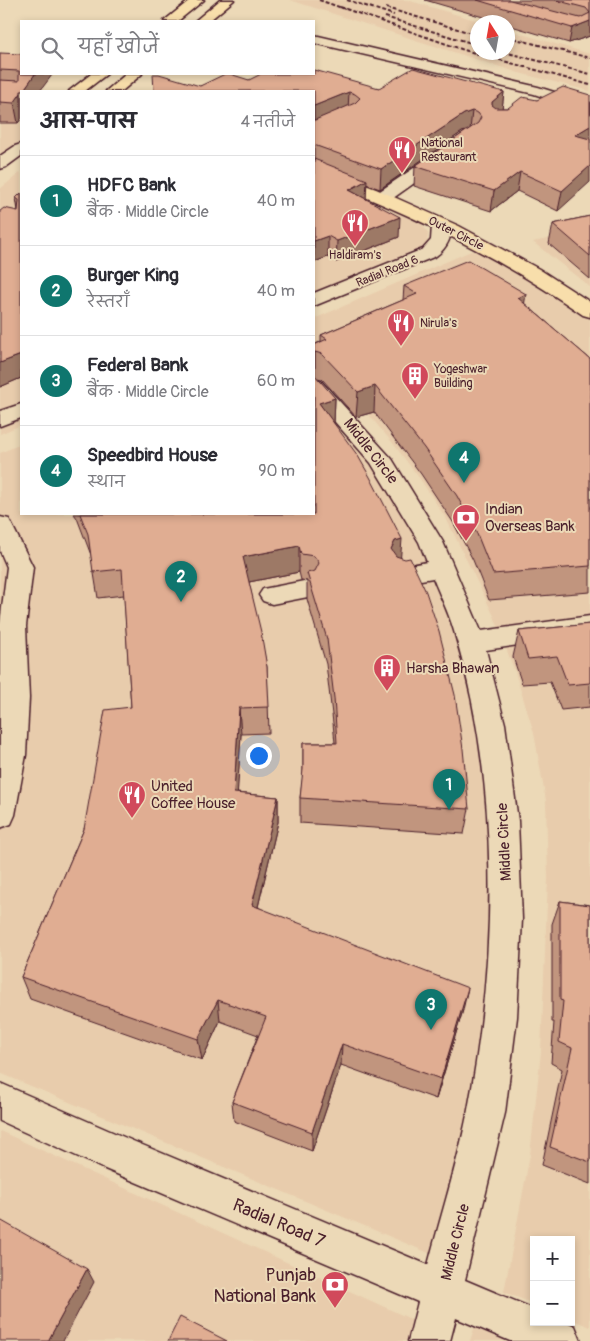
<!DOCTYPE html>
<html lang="hi">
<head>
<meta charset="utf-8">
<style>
	body { margin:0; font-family:Pangolin,"Playpen Sans Deva",sans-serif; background:#f7f7f7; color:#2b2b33 }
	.controls { position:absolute; right:15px; bottom:15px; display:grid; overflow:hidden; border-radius:0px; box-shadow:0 2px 8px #0003 }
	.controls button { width:45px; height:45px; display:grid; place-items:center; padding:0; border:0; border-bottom:1px solid #e1e1e2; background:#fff; color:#2b2b33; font:25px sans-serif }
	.compass { position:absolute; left:470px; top:15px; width:45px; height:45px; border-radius:50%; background:#fff; box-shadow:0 2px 8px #0003; rotate:349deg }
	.you { position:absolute; left:258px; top:755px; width:18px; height:18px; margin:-12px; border:4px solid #fff; border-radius:50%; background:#1a73e8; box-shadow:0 0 0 8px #1a73e833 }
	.badge { display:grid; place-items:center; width:32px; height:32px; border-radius:50%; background:#0f766e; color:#fff; font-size:16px; font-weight:700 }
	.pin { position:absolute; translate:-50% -41px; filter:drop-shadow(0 1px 2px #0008) }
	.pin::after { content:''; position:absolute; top:26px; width:18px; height:15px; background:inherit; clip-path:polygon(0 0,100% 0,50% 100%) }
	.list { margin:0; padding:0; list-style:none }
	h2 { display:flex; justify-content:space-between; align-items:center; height:65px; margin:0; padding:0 20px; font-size:21px }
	h2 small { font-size:16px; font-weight:400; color:#7c7c81 }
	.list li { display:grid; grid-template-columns:32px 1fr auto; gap:15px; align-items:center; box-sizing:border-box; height:90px; padding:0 20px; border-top:1px solid #e1e1e2 }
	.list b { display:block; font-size:19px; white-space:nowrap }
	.list p { margin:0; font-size:16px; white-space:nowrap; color:#7c7c81 }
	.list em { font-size:16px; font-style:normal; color:#7c7c81 }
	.icon { flex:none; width:28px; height:28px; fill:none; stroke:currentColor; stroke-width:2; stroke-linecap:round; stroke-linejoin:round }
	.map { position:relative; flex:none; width:590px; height:1341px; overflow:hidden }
	.search { position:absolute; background:#fff; box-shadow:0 2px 8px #0003; left:20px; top:20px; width:295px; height:55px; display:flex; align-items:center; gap:12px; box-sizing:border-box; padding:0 18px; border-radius:0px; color:#7c7c81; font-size:19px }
	.panel { position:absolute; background:#fff; box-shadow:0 2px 8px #0003; left:20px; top:90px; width:295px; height:425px; border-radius:0px }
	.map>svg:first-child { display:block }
	.built { fill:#e8ccac }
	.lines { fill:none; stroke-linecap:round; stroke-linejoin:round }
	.minor-casing { stroke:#4a1f2b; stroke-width:3 }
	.major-casing { stroke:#4a1f2b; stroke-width:3 }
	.minor { fill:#ecd9b7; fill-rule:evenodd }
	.major { fill:#f8deab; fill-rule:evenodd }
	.rail { stroke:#4a1f2b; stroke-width:2; stroke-dasharray:4 2; stroke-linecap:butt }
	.wall { fill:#c1957e; stroke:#4a1f2b }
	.shaded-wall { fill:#9d7966; stroke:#4a1f2b }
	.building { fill:#e0ad92; stroke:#4a1f2b }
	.labels { text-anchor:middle; stroke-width:4; stroke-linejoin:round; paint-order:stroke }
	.far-poi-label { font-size:12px; fill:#4a1f2b; stroke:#ecd9b7; text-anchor:start }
	.far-street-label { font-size:12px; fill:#4a1f2b; stroke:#ecd9b7 }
	.street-label { font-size:15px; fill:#4a1f2b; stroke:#ecd9b7 }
	.poi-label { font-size:15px; fill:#4a1f2b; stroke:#ecd9b7; text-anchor:start }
	.near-street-label { font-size:18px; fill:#4a1f2b; stroke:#ecd9b7 }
	.near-poi-label { font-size:18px; fill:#4a1f2b; stroke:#ecd9b7; text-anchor:end }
</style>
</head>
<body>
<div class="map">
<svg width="590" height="1341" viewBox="0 0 590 1341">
	<rect width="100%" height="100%" fill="#ecd9b7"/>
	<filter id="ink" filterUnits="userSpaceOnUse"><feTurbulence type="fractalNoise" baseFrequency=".02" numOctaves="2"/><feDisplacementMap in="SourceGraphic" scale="10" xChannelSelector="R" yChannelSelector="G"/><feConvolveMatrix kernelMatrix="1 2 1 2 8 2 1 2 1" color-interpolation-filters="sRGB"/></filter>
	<g filter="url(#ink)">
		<g class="built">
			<path d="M290 0H407L482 22H478V52H508V30L590 54V91L519 73Z"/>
			<path d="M0 103 21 105V141L0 157Z"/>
			<path d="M21 172V214L0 209V189Z"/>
			<path d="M314 181 351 193 421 223 428 233 427 247 423 251 401 261 314 296Z"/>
			<path d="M0 227 21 233V425L0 434Z"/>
			<path d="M590 230V287L533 242Z"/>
			<path d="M471 251 492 253 590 319V1327L571 1319V1240H534V1304L504 1292 530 1155 541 1052 548 878 546 801 534 733 515 672 494 616 447 520 420 479 392 442 362 407 314 359V319Z"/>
			<path d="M314 397 346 431 374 468 401 508 425 552 464 656 489 782 493 936 472 1105 436 1256 0 1073V453L21 444V514H314Z"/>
			<path d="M0 1131 415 1321 409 1341H0Z"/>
			<path d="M475 1326 508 1341H470Z"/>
		</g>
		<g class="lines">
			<defs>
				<g id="minor">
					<path d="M314 35 538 87 590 103V113L534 94 314 43Z"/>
					<path d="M21 144V156L6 167 0 169V156L15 146Z"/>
					<path d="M445 149 451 151 453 154 451 157 389 201H377L374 197 377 193 439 151Z"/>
					<path d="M441 220 447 221C456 234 446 249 436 256L314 306V293L423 249 431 240 432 225 435 221Z"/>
					<path d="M314 379 321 381 392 459 443 542 481 631 590 616V634L486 650 505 724 518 821 522 919 517 1017 505 1113 465 1280 534 1309V1322H566L575 1326 581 1341H510L456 1318 450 1341H408L418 1302 105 1169 0 1121V1083L133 1141 428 1265C441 1215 457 1165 467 1115 497 959 501 783 454 631 449 613 440 596 433 578L403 583 394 580 390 574 394 568 427 562 419 542 371 463 314 398Z"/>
					<path d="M21 404V418L0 426V411Z"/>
					<path d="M0 517 9 519 33 567 26 626 29 698 26 755 15 815 11 824 0 828V624L7 567 0 551Z"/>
					<path d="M304 581 313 584 317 590 313 596 272 604 263 601 259 595 263 589Z"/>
				</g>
				<g id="major">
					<path d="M190 0H204L178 21H164Z"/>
					<path d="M220 0H234L209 21H195Z"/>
					<path d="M91 74H107L85 91H69Z"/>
					<path d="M126 74H142L122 91H106Z"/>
					<path d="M314 166 376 189 459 226 539 269 590 302V317L583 315C499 257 409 212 314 177Z"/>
				</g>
			</defs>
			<use href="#minor" class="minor-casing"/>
			<use href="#major" class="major-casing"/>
			<use href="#minor" class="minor"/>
			<use href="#major" class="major"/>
			<g class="rail">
				<path d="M319 0 345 9"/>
				<path d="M347 0 394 15"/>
				<path d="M340 7 464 50 590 85"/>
				<path d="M386 8 478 35"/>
				<path d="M385 17 478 45"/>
				<path d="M508 37 590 58"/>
				<path d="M504 52 590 74"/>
			</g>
		</g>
		<g class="wall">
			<path d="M425 0H590V36L569 43 508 25V22H500Z"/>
			<path d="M0 53 52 75 21 91V119L18 123H0Z"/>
			<path d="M249 80 379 88 504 92 502 108H508L537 100 590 95 558 211 517 191 491 211 414 186 415 166 466 131 462 132 380 189 366 184V199L399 237 336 262 328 257 314 262V91L200 86Z"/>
			<path d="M21 193V378L0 387 18 211 16 198Z"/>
			<path d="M590 216V279L549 244 553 224Z"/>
			<path d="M404 286 524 303 590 359V592L489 600 473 560 453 522 421 474 374 412 356 417 322 379 317 378 335 398 334 424 400 557 469 809 464 834 300 823V798L303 775V743H335L333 723 326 664 307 599V581L301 580 299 572 249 582 267 667 269 733 241 734 237 793 278 797V822L258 907 463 1010 436 1099 341 1065 312 1151 234 1121 232 1102 258 1035 220 1021 202 1060 30 999 21 977 84 829 131 707 124 595 98 598 91 555 77 518 74 514H314V345L321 341V335L403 300Z"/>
			<path d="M590 624V707L561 710 550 682 522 684 513 657 519 631Z"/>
			<path d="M560 901 590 905V1184L542 1165 562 1069 551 1063 554 1022H552V924Z"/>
		</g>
		<g class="shaded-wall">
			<path d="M590 21V36L569 43 572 28Z"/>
			<path d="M35 74H52V75L40 91H23Z"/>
			<path d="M349 92 348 110 314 124V106Z"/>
			<path d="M504 92 502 110 490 121 492 102Z"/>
			<path d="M21 93V119L18 123 14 103Z"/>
			<path d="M472 111 470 130 462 132 380 189 381 169 464 114Z"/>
			<path d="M590 126V143L575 135Z"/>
			<path d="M590 166V182L558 211 562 191Z"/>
			<path d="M520 172 517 191 491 211 494 191Z"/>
			<path d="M367 180 366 199 349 190Z"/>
			<path d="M400 217 399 237 336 262 337 241Z"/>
			<path d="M328 236V257L314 262V241Z"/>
			<path d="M526 294 522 319 518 298Z"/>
			<path d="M315 352V377L314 378V353Z"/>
			<path d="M21 355V378L0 387V363Z"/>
			<path d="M375 386 374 412 356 417 358 392Z"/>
			<path d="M335 398 334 424 319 403Z"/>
			<path d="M402 539 400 565 391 549 395 541Z"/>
			<path d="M299 546V572L244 583 243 557Z"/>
			<path d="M239 708 241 734 236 817 234 793Z"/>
			<path d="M278 797V822L253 928 252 905Z"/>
			<path d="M468 988 463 1010 436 1099 441 1079Z"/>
			<path d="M218 1000 220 1021 202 1060 198 1039Z"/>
			<path d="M342 1044 341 1065 312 1151V1132Z"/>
			<path d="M87 1269 94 1282 63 1341H48Z"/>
		</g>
		<g class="building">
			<path d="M477 0H510L580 18 590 13 586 8 555 0H590V21L572 28Z"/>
			<path d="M0 53 21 54V74H35L23 91H21V93L14 103 0 102V80L19 81V71L0 70Z"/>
			<path d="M413 68 504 92 492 102V105L496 108H508L522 97 537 100 563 87 590 95V126L575 135 590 139V166L562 191 520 172 494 191 415 166 478 123 481 117 478 113 472 111 464 114 381 169 314 145V119L315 120 355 103 360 98 355 94 349 92 314 106V91H154L153 74H159L200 86 225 74H230L249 80 261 74H314V70L379 88Z"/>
			<path d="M314 159 367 180 349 190 400 217 337 241 328 236 314 241Z"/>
			<path d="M21 193V355L0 363V211L4 208 18 211 19 200 16 198Z"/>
			<path d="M590 216V256L553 224Z"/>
			<path d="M468 260 526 294 518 298 576 347 590 359V566L493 574 477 534 457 496 424 448 375 386 358 392 322 354 315 352 314 353V345L327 339 321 335 417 294 404 286Z"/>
			<path d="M314 374 335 398 319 403 358 456 370 477 402 539 395 541 391 549 396 556 405 559 410 558 426 592 439 631 455 695 463 749 469 809 300 798 303 769V743H337L334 698 327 639 307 573 315 571 319 563 314 556 301 554 299 546 243 557 261 632 267 667 269 707 239 708 234 793 278 797 252 905 468 988 441 1079 342 1044 312 1132 232 1102 266 1017 218 1000 198 1039 21 977 84 829 105 710 131 707 122 569 93 572 88 534 80 514H314Z"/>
			<path d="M590 624V683L568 685 557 656 528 659 519 631Z"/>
			<path d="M560 901 590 905V1162L550 1147 572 1048 559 1042 563 1001 560 1000Z"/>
			<path d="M0 1220 87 1269 48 1341H0Z"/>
			<path d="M180 1317 227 1341H168Z"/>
		</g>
	</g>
	<defs>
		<symbol id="restaurant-pin" viewBox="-11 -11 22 30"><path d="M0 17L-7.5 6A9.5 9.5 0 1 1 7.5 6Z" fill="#d1495b" stroke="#ecd9b7"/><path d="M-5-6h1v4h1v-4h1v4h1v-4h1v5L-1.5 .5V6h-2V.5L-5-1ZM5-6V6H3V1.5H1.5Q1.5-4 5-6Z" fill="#fff"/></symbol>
		<symbol id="building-pin" viewBox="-11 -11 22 30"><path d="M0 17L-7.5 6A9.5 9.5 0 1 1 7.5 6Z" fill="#d1495b" stroke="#ecd9b7"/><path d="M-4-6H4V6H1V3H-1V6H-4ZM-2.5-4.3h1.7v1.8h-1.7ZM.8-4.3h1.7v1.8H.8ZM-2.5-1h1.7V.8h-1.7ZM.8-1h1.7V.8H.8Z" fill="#fff"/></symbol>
		<symbol id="bank-pin" viewBox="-11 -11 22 30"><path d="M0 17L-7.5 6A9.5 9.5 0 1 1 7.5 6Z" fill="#d1495b" stroke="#ecd9b7"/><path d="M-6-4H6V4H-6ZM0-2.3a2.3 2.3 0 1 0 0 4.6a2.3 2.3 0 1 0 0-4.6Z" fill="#fff"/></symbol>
	</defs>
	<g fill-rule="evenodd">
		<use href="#restaurant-pin" x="386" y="134" width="32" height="43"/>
		<use href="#restaurant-pin" x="339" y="207" width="32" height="43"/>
		<use href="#restaurant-pin" x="385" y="307" width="32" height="43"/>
		<use href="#building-pin" x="399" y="360" width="32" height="43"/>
		<use href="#bank-pin" x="450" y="502" width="32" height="43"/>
		<use href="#building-pin" x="371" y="652" width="32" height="43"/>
		<use href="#restaurant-pin" x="116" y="779" width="32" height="43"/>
		<use href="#bank-pin" x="319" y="1269" width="32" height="43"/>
	</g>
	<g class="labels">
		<g class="far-poi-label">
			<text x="421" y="147">National<tspan x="421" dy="14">Restaurant</tspan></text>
			<text x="355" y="259" text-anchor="middle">Haldiram's</text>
			<text x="420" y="327">Nirula's</text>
			<text x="434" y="373">Yogeshwar<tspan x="434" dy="14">Building</tspan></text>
		</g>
		<g class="far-street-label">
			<text transform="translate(456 233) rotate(27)" y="4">Outer Circle</text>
			<text transform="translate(387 271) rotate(-22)" y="4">Radial Road 6</text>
		</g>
		<g class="street-label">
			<text transform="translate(371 451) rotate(52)" y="5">Middle Circle</text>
			<text transform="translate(504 842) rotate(-93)" y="5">Middle Circle</text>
			<text transform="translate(455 1242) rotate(-76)" y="5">Middle Circle</text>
		</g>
		<g class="poi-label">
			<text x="485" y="514">Indian<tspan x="485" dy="17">Overseas Bank</tspan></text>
			<text x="406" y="673">Harsha Bhawan</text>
			<text x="151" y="791">United<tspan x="151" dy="17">Coffee House</tspan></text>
		</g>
		<g class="near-street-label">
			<text transform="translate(279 1223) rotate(23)" y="6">Radial Road 7</text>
		</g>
		<g class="near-poi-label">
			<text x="316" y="1281">Punjab<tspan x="316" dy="21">National Bank</tspan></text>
		</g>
	</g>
</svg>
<div class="controls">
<button>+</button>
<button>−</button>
</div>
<svg class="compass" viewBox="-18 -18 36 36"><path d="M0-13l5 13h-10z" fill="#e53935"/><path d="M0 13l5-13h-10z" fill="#7c7c81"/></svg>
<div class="you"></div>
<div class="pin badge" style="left:449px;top:810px">1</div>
<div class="pin badge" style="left:181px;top:602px">2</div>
<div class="pin badge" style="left:431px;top:1030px">3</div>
<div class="pin badge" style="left:464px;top:483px">4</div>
<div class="search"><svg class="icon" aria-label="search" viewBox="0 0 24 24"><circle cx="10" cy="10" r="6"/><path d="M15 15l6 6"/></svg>यहाँ खोजें</div>
<section class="panel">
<h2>आस-पास<small>4 नतीजे</small></h2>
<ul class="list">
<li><span class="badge">1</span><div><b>HDFC Bank</b><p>बैंक · Middle Circle</p></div><em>40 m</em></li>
<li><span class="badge">2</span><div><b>Burger King</b><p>रेस्तराँ</p></div><em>40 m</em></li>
<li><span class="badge">3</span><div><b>Federal Bank</b><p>बैंक · Middle Circle</p></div><em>60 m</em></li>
<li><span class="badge">4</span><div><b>Speedbird House</b><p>स्थान</p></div><em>90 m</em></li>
</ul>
</section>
</div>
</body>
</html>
